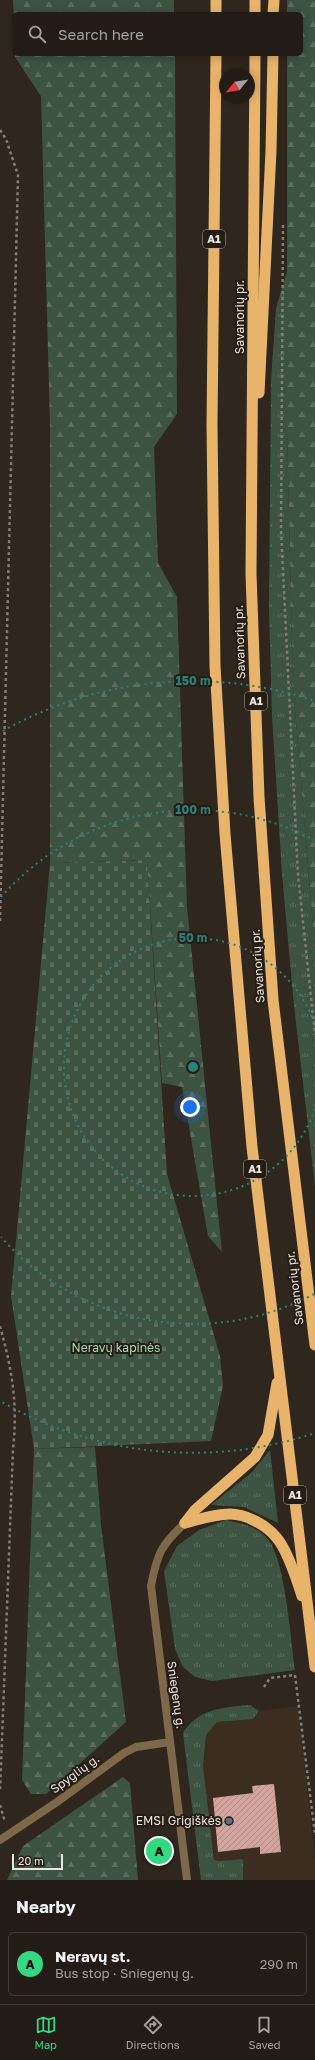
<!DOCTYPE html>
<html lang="en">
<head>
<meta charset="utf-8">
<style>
	body { margin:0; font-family:"Golos Text",sans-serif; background:#2f2923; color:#f1f3f6 }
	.compass { position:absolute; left:219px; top:68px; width:36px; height:36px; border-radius:50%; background:#231c16; box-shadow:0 2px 10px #0003; rotate:240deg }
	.scale { position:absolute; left:12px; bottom:10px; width:51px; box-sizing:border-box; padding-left:4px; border:2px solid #ebe5df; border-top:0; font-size:11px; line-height:14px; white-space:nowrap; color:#ebe5df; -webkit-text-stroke:3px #251c14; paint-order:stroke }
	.you { position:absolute; left:190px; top:1107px; width:14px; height:14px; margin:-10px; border:3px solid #fff; border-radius:50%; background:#1a73e8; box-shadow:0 0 0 6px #1a73e833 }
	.badge { display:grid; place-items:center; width:26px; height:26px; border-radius:50%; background:#33d881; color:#111; font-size:13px; font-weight:700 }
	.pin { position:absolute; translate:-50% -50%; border:2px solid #fff; box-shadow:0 1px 4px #0006 }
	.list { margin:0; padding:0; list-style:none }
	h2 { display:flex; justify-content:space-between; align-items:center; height:52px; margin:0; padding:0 16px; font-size:17px }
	h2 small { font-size:13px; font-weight:400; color:#a3a1a1 }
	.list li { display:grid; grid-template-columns:26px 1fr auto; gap:12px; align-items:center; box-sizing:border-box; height:64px; margin:0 8px 8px; padding:0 8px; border:1px solid #403a35; border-radius:6px }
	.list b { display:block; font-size:15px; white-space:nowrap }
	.list p { margin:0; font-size:13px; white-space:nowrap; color:#a3a1a1 }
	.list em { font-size:13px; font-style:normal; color:#a3a1a1 }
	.icon { flex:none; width:22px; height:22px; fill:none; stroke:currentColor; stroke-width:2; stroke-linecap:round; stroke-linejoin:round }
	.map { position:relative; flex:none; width:315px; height:1880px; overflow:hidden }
	.search { position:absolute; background:#231c16; box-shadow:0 2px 10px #0003; left:12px; right:12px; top:12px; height:44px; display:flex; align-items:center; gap:10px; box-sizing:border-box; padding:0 14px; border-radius:6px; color:#a3a1a1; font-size:15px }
	.sheet { height:124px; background:#231c16 }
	nav { display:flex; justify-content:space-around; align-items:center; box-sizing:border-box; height:56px; border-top:1px solid #403a35; background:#231c16; font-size:11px; color:#a3a1a1 }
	nav a { display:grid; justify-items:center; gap:2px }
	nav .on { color:#33d881 }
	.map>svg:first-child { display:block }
	.built { fill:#3b2d20 }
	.grass { fill:url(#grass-tufts) }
	.forest { fill:url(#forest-firs) }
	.cemetery { fill:url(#cemetery-stones) }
	.building { fill:url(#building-hatch) }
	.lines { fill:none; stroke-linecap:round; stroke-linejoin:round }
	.path { stroke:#837b74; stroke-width:2.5; stroke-dasharray:3 3; stroke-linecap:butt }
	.minor { stroke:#7e684a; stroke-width:8 }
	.trunk { stroke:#e8b46c; stroke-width:11 }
	.ring { fill:none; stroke:#258179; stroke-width:2; stroke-dasharray:2 4 }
	.service-dot { fill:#5c6f8a; stroke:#251c14; stroke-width:1.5 }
	.labels { text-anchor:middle; stroke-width:4; stroke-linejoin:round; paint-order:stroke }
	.shield { fill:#251c14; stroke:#b0a9a2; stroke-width:1 }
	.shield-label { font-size:11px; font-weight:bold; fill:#ebe5df }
	.street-label { font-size:12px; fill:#ebe5df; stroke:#251c14 }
	.park-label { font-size:12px; fill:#a2dcaf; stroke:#251c14 }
	.poi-label { font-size:12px; fill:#ebe5df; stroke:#251c14; text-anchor:end }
	.centre { fill:#258179; stroke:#251c14; stroke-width:2 }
	.ring-label { font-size:12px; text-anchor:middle; font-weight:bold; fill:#258179; stroke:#251c14; stroke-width:4; stroke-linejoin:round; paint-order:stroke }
</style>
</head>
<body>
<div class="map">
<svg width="315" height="1880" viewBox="0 0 315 1880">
	<defs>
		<pattern id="grass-tufts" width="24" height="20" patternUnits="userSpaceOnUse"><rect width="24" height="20" fill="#3d5342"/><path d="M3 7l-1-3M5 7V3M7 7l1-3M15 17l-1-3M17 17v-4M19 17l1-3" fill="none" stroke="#596c5d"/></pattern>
		<pattern id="forest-firs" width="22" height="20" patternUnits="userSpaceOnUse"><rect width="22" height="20" fill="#3d5342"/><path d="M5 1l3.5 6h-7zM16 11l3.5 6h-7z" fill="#596c5d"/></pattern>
		<pattern id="cemetery-stones" width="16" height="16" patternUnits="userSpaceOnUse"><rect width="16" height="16" fill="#3d5342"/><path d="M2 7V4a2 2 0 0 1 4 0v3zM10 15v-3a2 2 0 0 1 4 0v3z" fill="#596c5d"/></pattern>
		<pattern id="building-hatch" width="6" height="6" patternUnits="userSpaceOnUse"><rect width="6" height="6" fill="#d2a49e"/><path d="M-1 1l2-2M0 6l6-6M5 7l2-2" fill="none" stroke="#af8c87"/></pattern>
	</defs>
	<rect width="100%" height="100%" fill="#2f261d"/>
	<path class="built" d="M298 1706 315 1860V1880H243V1859L219 1861 214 1860 203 1766 206 1735 217 1722 253 1719 259 1711Z"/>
	<g class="grass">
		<path d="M287 272V431L293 684 315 950V1186L294 1006 282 874 272 716 269 609 271 380 276 308Z"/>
		<path d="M270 1450 278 1523 244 1507 211 1505 251 1473Z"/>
		<path d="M226 1520C243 1524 254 1525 267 1538 285 1556 291 1642 295 1670L212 1681 195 1677 183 1667 175 1649 164 1571 177 1546 199 1530Z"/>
		<path d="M250 1705 259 1711 253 1719 217 1722 206 1735 203 1766 214 1860 219 1861 243 1859V1880H201L183 1733C197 1709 224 1707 250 1705Z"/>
	</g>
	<g class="forest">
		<path d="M13 0H174V14H14V19Z"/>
		<path d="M287 0H315V950L293 684 287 431V54H301V14H287Z"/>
		<path d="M15 54H175L177 414 154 447 158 563 177 597 187 907 222 1252 208 1236 182 1087 162 1083 147 860 50 863V424L41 96 15 57Z"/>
		<path d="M95 1447 101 1525 126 1722 46 1794H31L22 1780 34 1449Z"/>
		<path d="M123 1777 130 1783 138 1880H7L23 1846Z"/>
	</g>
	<path class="cemetery" d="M147 860 167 1174 220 1356 223 1386 211 1441 34 1449 11 1296 50 863Z"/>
	<path class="building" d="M274 1784 281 1852 260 1854V1847L218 1852 213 1798 253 1793 252 1786Z"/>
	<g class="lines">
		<g class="path">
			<path d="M0 130 6 139 18 175 0 921"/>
			<path d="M283 225 281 530 298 875 315 1035"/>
			<path d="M0 1326C12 1370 18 1403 13 1449L0 1792"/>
			<path d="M264 1687 270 1678 295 1675 315 1834"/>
			<path d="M0 1805 5 1822"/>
		</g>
		<g class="minor">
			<path d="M185 1523C161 1545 157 1554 151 1586L187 1880"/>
			<path d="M0 1840 57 1802 124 1753 136 1747 170 1742"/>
		</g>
		<g class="trunk">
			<path d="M216 14V0"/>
			<path d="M255 14V0"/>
			<path d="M273 14 274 0"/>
			<path d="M216 54 212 425 215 666 225 834 252 1147 315 1667"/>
			<path d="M255 54 251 574 259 797 273 1000 315 1345"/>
			<path d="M259 393 271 151 273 54"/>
			<path d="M185 1523C200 1519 215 1514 230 1514 246 1514 266 1525 276 1537 287 1549 297 1580 302 1596"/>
			<path d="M185 1523 195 1510 255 1457 268 1435 277 1383"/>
		</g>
	</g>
	<g class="ring">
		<path d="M315 1109A129 129 0 1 1 315 1025"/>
		<path d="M314 1294A257 257 0 0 1 1 1237M1 897A257 257 0 0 1 314 840"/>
		<path d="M312 1434A386 386 0 0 1 0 1401M3 731A386 386 0 0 1 312 700"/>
	</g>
	<circle class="service-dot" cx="229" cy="1821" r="4"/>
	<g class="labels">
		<g class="shield">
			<rect x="203" y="230" width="22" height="18" rx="3"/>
			<rect x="245" y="692" width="22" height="18" rx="3"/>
			<rect x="244" y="1160" width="22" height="18" rx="3"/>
			<rect x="284" y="1486" width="22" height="18" rx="3"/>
		</g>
		<g class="shield-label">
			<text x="214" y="243">A1</text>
			<text x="256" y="705">A1</text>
			<text x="255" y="1173">A1</text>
			<text x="295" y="1499">A1</text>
		</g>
		<g class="street-label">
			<text transform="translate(240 317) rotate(-90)" y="4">Savanorių pr.</text>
			<text transform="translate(240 642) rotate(-92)" y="4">Savanorių pr.</text>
			<text transform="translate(258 966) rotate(-94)" y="4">Savanorių pr.</text>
			<text transform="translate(295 1288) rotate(-97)" y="4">Savanorių pr.</text>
			<text transform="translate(176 1695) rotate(82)" y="4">Sniegenų g.</text>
			<text transform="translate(75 1774) rotate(-36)" y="4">Spyglių g.</text>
		</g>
		<g class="park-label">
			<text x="116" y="1352">Neravų kapinės</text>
		</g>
		<g class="poi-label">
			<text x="221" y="1825">EMSI Grigiškės</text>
		</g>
	</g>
	<circle cx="193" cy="1067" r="6" class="centre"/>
	<g class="ring-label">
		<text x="193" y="685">150 m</text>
		<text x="193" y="814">100 m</text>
		<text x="193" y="942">50 m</text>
	</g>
</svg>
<svg class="compass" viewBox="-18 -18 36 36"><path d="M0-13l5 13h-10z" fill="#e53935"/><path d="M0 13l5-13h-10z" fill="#a3a1a1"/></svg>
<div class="scale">20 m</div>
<div class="you"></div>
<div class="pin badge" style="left:159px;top:1851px">A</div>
<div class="search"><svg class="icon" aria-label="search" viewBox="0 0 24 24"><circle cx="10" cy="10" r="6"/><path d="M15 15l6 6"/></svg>Search here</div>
</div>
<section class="sheet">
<h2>Nearby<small></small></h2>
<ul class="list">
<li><span class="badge">A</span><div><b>Neravų st.</b><p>Bus stop · Sniegenų g.</p></div><em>290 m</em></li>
</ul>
</section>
<nav>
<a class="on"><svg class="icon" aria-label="map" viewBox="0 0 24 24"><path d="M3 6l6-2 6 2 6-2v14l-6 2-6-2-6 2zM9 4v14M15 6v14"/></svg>Map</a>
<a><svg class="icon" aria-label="directions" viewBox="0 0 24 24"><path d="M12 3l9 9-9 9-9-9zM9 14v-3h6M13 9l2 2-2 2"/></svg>Directions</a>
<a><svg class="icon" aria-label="saved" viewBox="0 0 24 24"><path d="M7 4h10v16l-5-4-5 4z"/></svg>Saved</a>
</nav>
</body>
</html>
